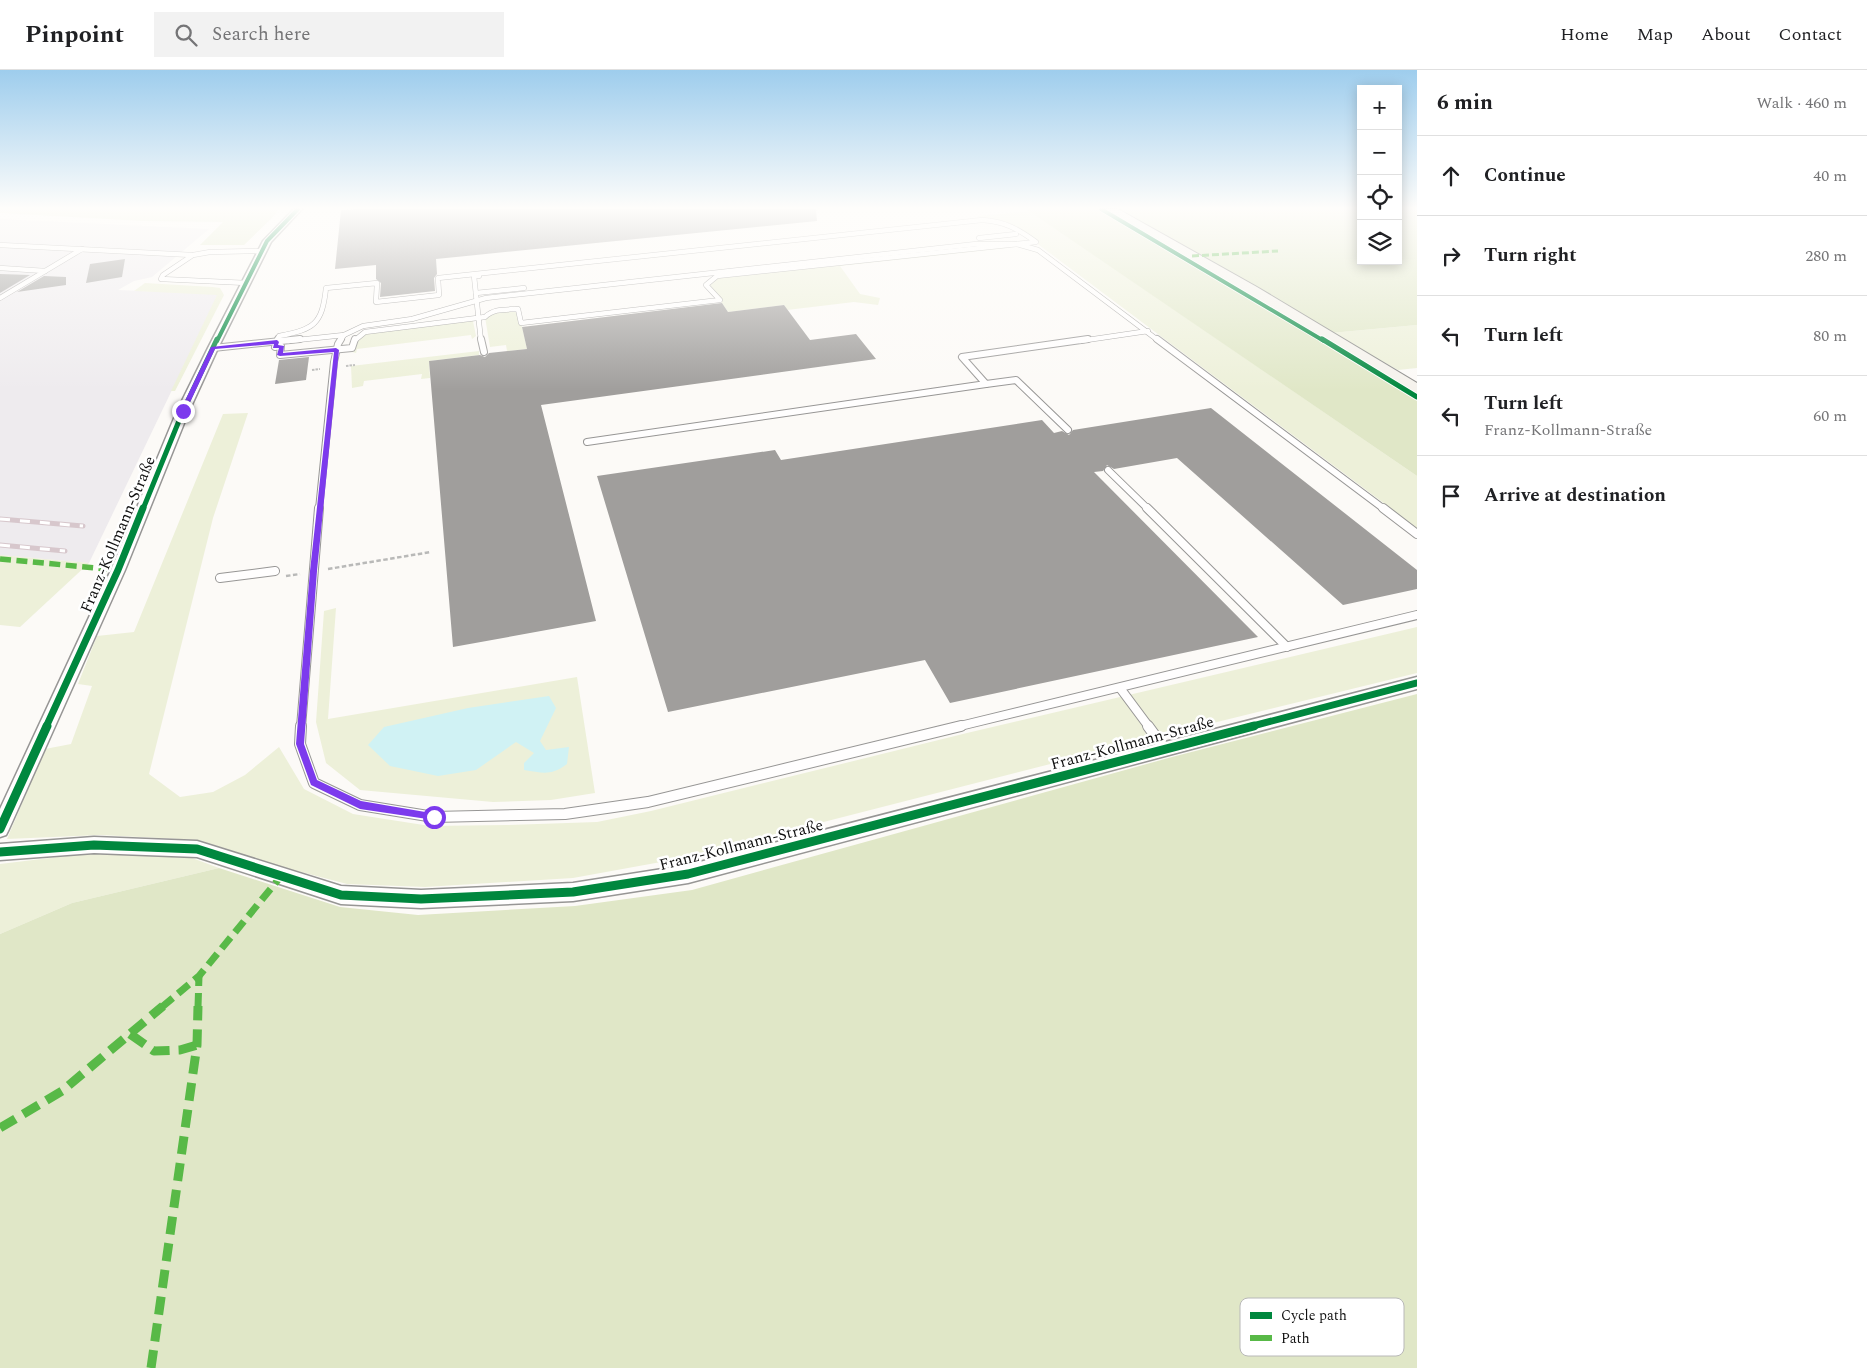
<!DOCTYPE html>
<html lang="en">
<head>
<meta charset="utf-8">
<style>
	body { margin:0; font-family:Spectral,serif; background:#f2f2f2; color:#202124 }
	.controls { position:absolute; right:15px; top:15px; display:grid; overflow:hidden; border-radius:0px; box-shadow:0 2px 12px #0003 }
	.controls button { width:45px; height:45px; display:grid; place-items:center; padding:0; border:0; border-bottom:1px solid #e0e0e0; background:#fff; color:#202124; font:25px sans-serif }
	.stop { position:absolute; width:15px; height:15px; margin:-11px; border:4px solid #7c3aed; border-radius:50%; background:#fff }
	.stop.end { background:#7c3aed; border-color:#fff; box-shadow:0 1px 5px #0008 }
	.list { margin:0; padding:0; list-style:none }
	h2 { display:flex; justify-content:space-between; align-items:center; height:65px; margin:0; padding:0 20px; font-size:21px }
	h2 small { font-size:16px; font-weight:400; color:#757577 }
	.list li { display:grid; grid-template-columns:32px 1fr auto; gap:15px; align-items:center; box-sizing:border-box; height:80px; padding:0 20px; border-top:1px solid #e0e0e0 }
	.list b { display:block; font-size:19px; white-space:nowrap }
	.list p { margin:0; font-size:16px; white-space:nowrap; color:#757577 }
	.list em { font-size:16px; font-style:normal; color:#757577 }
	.icon { flex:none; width:28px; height:28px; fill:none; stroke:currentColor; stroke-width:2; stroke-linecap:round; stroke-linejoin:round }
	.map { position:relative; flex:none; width:1417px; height:1298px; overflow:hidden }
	header { display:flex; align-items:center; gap:30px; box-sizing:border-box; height:70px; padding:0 25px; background:#fff; border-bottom:1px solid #e0e0e0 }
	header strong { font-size:24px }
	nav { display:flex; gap:28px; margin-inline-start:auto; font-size:18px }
	.search { width:350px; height:45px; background:#f2f2f2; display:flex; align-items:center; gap:12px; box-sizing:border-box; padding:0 18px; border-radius:0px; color:#757577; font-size:19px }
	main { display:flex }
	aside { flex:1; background:#fff }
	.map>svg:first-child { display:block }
	.industrial { fill:#eeebee }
	.green { fill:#edf0d9 }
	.forest { fill:#e0e7c7 }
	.water { fill:#d0f2f4 }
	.building { fill:#a09e9c }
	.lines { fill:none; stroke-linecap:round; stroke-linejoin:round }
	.lane-far3-casing { stroke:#979695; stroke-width:5.5 }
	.lane-far2-casing { stroke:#979695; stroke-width:8 }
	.lane-far1-casing { stroke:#979695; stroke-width:10 }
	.lane-casing { stroke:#979695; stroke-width:12 }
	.street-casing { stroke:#979695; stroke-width:3 }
	.secondary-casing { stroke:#8d8d8b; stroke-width:2 }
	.path-far1 { stroke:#b9b9b8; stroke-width:2; stroke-dasharray:2.5 1; stroke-linecap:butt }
	.path { stroke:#b9b9b8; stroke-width:2.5; stroke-dasharray:4.5 2.5; stroke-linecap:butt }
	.lane-far3 { stroke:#fffefe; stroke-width:4.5 }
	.lane-far2 { stroke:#fffefe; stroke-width:6 }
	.lane-far1 { stroke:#fffefe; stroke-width:8 }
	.lane { stroke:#fffefe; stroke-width:10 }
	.street { fill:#fffefe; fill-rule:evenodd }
	.secondary { fill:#f5f2ec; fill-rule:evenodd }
	.rail-casing { stroke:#d7c7cc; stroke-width:5 }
	.rail { stroke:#fff; stroke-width:3; stroke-dasharray:10; stroke-linecap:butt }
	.quiet-far3 { stroke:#58b947; stroke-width:3; stroke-dasharray:7 3; stroke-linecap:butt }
	.quiet-far2 { stroke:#58b947; stroke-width:5.5; stroke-dasharray:11 5.5; stroke-linecap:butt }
	.quiet-far1 { stroke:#58b947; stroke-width:7; stroke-dasharray:14 7; stroke-linecap:butt }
	.quiet { stroke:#58b947; stroke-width:9; stroke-dasharray:18 9; stroke-linecap:butt }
	.cycleway-far3-casing { stroke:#fff; stroke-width:5.5 }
	.cycleway-far2-casing { stroke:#fff; stroke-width:7 }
	.cycleway-far1-casing { stroke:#fff; stroke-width:9 }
	.cycleway-casing { stroke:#fff; stroke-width:12 }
	.cycleway-far3 { stroke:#00873e; stroke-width:4 }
	.cycleway-far2 { stroke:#00873e; stroke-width:5 }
	.cycleway-far1 { stroke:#00873e; stroke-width:7 }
	.cycleway { stroke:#00873e; stroke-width:9 }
	.route { fill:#7c3aed }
	.labels { text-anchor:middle; stroke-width:5; stroke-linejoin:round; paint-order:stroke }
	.street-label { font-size:16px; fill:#111; stroke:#fff }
	.key { fill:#fff; stroke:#b8b8b8; stroke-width:1 }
	.key-label { font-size:14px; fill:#111 }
</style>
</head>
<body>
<header>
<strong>Pinpoint</strong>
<div class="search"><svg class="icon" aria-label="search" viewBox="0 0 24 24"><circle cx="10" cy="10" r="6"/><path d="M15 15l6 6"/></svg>Search here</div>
<nav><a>Home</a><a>Map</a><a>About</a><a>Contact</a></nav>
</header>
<main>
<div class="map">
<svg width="1417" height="1298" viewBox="0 0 1417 1298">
	<rect width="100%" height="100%" fill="#fcfaf7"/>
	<path class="industrial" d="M0 149 209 159 152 207 134 211 118 220 218 224 89 493 0 485Z"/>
	<g class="green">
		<path d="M1030 141 1417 406V458L1011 154C1000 151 986 152 977 146Z"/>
		<path d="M1004 175 1008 178 840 196 860 224 880 228 878 235 854 232 787 240 784 235 728 242 720 230 706 215 717 206Z"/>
		<path d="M145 213 213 217 220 218 224 225 175 321H171L217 225 134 221Z"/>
		<path d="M518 239 527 279 507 281 506 275 490 277 485 247 487 244Z"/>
		<path d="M466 250 473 251 476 266 472 269 471 265 357 279 356 283 352 282 354 270 365 262Z"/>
		<path d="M1417 255V298L1398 300 1331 263Z"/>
		<path d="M479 281V285L429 291 430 308 421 309 422 304 364 311 363 316 352 318 351 296Z"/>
		<path d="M248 343 213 448 149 704 180 727 213 722 245 705 279 677 304 719 353 744 430 756 507 755 597 752 651 741 967 663 1417 557V603L1152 668 683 788 573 808 425 817 347 814 286 798 199 770 100 765 7 769 45 679 71 674 92 616 78 614 97 566 134 562 223 344Z"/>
		<path d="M0 485 89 493 20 557 0 555Z"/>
		<path d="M336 538 328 649 577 607 595 723 551 730 493 732 360 720 326 693 316 652 324 541Z"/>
		<path d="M91 783 192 788 219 798 72 833 0 864V794Z"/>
	</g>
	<g class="forest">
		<path d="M0 139H279L272 148 244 175H200L223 152 143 151 18 144 0 143Z"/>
		<path d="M1026 139H1097L1207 202 1417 330V406Z"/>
		<path d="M1117 139H1361V191H1398V139H1417V255L1331 263Z"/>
		<path d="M1417 624V1298H0V864L72 833 219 798 340 837 418 845 575 836 692 820 1172 687Z"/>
	</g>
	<path class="water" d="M549 626 556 638 540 671 546 680 569 677 567 694C551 706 543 703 524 700V693L534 683 516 672 476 700 438 706 390 696 368 675 384 657 468 638Z"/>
	<g class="building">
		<path d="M356 139H816L817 151 436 189 437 204 434 208 435 221 380 227 381 213 376 209V195L335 199 341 140Z"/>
		<path d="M125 189 122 207 86 213 90 194Z"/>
		<path d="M0 204 30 205 0 223Z"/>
		<path d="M44 206 66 207V215L17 222Z"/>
		<path d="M722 233 728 242 784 235 810 270 856 264 876 289 541 335 596 551 453 577 429 291 480 285 485 287 489 283 527 279 522 257Z"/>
		<path d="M309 287 306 310 275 314 279 290Z"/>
		<path d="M1211 338 1417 500V519L1343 535 1177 388 1114 399 1107 395 1103 401 1094 402 1258 567 950 633 925 590 668 642 597 406 775 380 781 390 1042 350 1054 363 1062 361 1069 365 1073 360Z"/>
	</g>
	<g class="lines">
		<defs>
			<g id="lane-far3">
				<path d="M979 168 1016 164"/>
				<path d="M0 175 192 185"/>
				<path d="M0 198 45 201"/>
				<path d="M479 206H474L481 271"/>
				<path d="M247 213 161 209 163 205 193 185 210 182 262 181"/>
				<path d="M476 223 524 218"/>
				<path d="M0 228 82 179"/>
				<path d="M277 271 279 266C314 259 322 255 326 218L377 213 376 232 439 225 438 208 982 150C1004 151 1018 159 1036 172L717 206 706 215 720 230 521 253 518 239C506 240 494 238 485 247L365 262 354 271"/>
				<path d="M288 271 344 265"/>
				<path d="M340 271 344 265 363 256 412 249 486 228 976 174H1017L1038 180 1159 271"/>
				<path d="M1080 271 1148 261"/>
			</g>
			<g id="lane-far2">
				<path d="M278 269 275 277 281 276 280 285 352 278 355 269"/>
				<path d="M481 269 484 282"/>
				<path d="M1157 269 1384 439"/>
				<path d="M213 278 300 269"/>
				<path d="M986 314 1016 310 1068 360"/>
				<path d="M587 372 986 314 962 287 1088 269"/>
				<path d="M1108 400 1148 439"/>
				<path d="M319 439 334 292 338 274 341 269"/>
			</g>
			<g id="lane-far1">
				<path d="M1147 438 1287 577"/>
				<path d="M1383 438 1417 464"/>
				<path d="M220 508 275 501"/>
				<path d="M1120 618 1149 657"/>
				<path d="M301 657 319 438"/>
				<path d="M956 657 1417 545"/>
			</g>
			<g id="lane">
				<path d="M301 656 300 674 314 713 360 735 434 747 565 744 648 732 961 656"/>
				<path d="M1148 656 1164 678"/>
			</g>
			<g id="street">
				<path d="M294 139H302L271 172 218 278 189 341 125 500 9 759 6 765 0 767V739L111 500 177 341 208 278 263 171Z"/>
				<path d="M1417 607V619L688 813 573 831 421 838 341 834 197 787 94 783 0 790V774L94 767 197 771 341 816 421 820 573 813 688 795Z"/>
			</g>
			<path id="secondary" d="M1104 139H1118L1257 217 1417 313V325L1411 323 1247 223Z"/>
		</defs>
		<use href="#lane-far3" class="lane-far3-casing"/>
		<use href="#lane-far2" class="lane-far2-casing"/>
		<use href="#lane-far1" class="lane-far1-casing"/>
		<use href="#lane" class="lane-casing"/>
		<use href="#street" class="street-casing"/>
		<use href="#secondary" class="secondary-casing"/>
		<g class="path-far1">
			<path d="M346 296 355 295"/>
			<path d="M312 300 320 299"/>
		</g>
		<g class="path">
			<path d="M328 499 431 482"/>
			<path d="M286 506 300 504"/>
		</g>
		<use href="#lane-far3" class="lane-far3"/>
		<use href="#lane-far2" class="lane-far2"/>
		<use href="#lane-far1" class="lane-far1"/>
		<use href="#lane" class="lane"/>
		<use href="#street" class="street"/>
		<use href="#secondary" class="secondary"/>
		<defs>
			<g id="rail">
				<path d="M0 449 83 456"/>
				<path d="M0 475 65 481"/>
			</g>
		</defs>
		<use href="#rail" class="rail-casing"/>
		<use href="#rail" class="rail"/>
		<path class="quiet-far3" d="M1192 186 1278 181"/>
		<path class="quiet-far2" d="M0 489 118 500"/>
		<g class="quiet-far1">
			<path d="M162 937 199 906 282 805"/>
			<path d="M198 937 199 906"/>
		</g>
		<g class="quiet">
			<path d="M130 964 154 981 180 980 197 975"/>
			<path d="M0 1058 62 1021 163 936"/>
			<path d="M151 1298 197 975 198 936"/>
		</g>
		<defs>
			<g id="cycleway-far3">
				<path d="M1101 139 1324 271"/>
				<path d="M217 271 267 171 298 139"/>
			</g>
			<g id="cycleway-far2">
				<path d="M1322 269 1417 327"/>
				<path d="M143 439 183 341 217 269"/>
			</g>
			<g id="cycleway-far1">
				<path d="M46 657 118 500 143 438"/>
				<path d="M1249 657 1417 613"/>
			</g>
			<g id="cycleway">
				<path d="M0 759 47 656"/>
				<path d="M0 782 94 775 197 779 341 825 421 829 573 822 688 804 1254 656"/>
			</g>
		</defs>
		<use href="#cycleway-far3" class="cycleway-far3-casing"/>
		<use href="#cycleway-far2" class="cycleway-far2-casing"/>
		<use href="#cycleway-far1" class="cycleway-far1-casing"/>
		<use href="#cycleway" class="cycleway-casing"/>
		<use href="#cycleway-far3" class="cycleway-far3"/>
		<use href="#cycleway-far2" class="cycleway-far2"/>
		<use href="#cycleway-far1" class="cycleway-far1"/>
		<use href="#cycleway" class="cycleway"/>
	</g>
	<linearGradient id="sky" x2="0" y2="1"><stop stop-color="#9ecded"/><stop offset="0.43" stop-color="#fefdfb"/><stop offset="1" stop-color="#fefdfb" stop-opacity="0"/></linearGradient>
	<rect width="1417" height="321" fill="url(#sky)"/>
	<path class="route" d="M277 270 279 272 278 275 284 276 283 283 336 278 339 280 317 501 304 674 317 710 361 731 437 744 438 747 434 750 360 739 311 715 296 674 310 501 334 282 280 286 277 285 279 278H273L274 274 215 279 186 341 183 343 180 341 211 277Z"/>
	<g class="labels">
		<g class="street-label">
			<text transform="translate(117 464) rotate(-67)" y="6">Franz-Kollmann-Straße</text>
			<text transform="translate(1132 672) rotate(-15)" y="6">Franz-Kollmann-Straße</text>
			<text transform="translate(741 774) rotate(-14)" y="6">Franz-Kollmann-Straße</text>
		</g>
	</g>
	<rect x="1240" y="1228" width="164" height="58" rx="8" class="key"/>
	<rect x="1250" y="1242" width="22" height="7" fill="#00873e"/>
	<rect x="1250" y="1265" width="22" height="6" fill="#58b947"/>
	<g class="key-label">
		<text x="1281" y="1250">Cycle path</text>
		<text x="1281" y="1273">Path</text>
	</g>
</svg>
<div class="controls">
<button>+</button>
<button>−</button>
<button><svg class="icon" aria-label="locate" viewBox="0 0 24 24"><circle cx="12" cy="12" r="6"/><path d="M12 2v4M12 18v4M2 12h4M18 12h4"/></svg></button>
<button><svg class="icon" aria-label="layers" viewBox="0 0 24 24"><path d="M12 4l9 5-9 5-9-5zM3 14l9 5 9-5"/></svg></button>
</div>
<div class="stop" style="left:434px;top:747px"></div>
<div class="stop end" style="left:183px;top:341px"></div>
</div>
<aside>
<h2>6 min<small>Walk · 460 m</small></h2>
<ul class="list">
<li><svg class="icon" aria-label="ahead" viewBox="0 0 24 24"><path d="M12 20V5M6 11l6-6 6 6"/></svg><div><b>Continue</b></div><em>40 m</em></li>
<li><svg class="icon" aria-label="right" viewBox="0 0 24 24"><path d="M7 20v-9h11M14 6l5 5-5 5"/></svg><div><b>Turn right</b></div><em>280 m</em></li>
<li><svg class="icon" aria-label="left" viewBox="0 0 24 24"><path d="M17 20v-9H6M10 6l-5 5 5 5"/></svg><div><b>Turn left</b></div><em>80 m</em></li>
<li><svg class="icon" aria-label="left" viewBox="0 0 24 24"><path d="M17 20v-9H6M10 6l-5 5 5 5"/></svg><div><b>Turn left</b><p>Franz-Kollmann-Straße</p></div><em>60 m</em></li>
<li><svg class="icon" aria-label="arrive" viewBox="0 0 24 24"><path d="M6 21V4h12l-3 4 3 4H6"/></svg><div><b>Arrive at destination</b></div></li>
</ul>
</aside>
</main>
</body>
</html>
